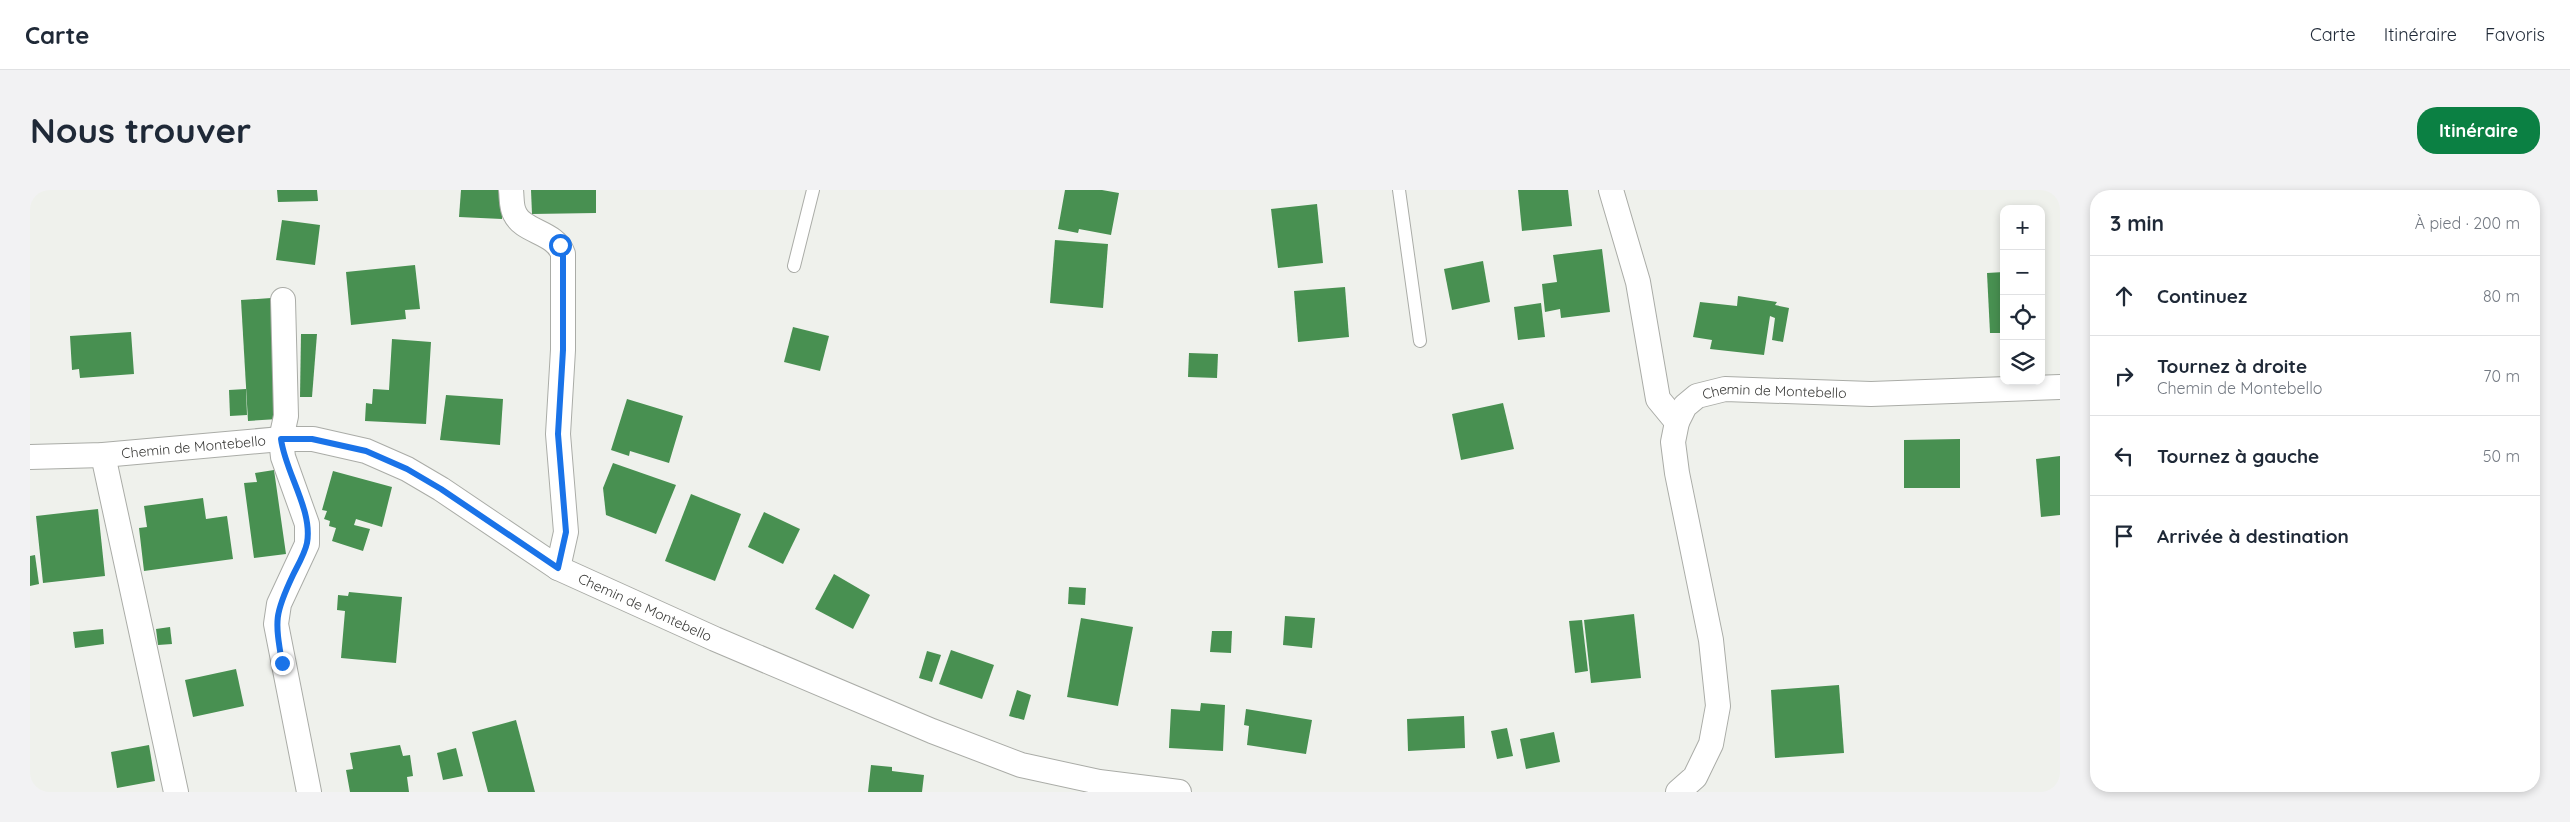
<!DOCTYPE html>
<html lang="fr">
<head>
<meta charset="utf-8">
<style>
	body { margin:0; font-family:Quicksand,sans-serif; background:#f2f2f3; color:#1f2937 }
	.controls { position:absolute; right:15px; top:15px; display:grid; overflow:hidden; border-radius:10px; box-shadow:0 2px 8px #0003 }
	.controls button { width:45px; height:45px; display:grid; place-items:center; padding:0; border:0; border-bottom:1px solid #e0e1e3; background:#fff; color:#1f2937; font:25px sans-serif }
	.stop { position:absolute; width:15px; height:15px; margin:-11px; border:4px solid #1a73e8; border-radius:50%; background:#fff }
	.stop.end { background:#1a73e8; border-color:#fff; box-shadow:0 1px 5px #0008 }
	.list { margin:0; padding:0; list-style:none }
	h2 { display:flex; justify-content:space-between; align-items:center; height:65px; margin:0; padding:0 20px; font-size:21px }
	h2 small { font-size:16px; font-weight:400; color:#747a83 }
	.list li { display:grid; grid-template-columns:32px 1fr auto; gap:15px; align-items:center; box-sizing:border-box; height:80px; padding:0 20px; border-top:1px solid #e0e1e3 }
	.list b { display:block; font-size:19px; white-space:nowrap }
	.list p { margin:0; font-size:16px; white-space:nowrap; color:#747a83 }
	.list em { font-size:16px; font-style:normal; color:#747a83 }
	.icon { flex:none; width:28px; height:28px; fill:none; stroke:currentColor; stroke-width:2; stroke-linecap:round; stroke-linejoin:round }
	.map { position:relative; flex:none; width:2030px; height:602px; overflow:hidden; border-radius:20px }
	header { display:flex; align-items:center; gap:30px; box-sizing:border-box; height:70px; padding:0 25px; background:#fff; border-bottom:1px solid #e0e1e3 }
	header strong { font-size:24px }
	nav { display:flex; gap:28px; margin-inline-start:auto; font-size:18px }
	.intro { display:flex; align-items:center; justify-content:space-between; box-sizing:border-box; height:120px; padding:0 30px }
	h1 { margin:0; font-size:35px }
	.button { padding:12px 22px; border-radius:20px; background:#0b8043; color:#fff; font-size:18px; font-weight:700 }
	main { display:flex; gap:30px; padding:0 30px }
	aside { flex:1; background:#fff; border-radius:20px; box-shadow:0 2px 8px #0003 }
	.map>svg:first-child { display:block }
	.building { fill:#489051 }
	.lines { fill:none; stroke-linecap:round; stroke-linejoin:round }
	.lane-casing { stroke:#aaaca7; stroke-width:14 }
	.street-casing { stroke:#aaaca7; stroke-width:26 }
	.lane { stroke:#fff; stroke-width:12 }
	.street { stroke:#fff; stroke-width:24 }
	.route { stroke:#1a73e8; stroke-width:6 }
	.labels { text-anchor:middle; stroke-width:5; stroke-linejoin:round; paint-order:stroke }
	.street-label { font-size:14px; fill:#3b3b39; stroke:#eff1ec }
</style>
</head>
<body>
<header>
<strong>Carte</strong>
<nav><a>Carte</a><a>Itinéraire</a><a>Favoris</a></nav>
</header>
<div class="intro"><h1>Nous trouver</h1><a class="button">Itinéraire</a></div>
<main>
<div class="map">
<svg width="2030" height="602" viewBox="0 0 2030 602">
	<rect width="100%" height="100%" fill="#eff1ec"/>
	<g class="building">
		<path d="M247 0H287L288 11 248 12Z"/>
		<path d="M431 0H474L472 29 429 27Z"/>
		<path d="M501 0H566V23L502 24Z"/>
		<path d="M1035 0H1072L1089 3 1081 45 1049 39 1048 43 1028 39Z"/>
		<path d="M1488 0H1538L1542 36 1492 41Z"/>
		<path d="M1287 14 1293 73 1248 78 1241 19Z"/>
		<path d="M252 30 290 35 285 75 246 70Z"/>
		<path d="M1025 50 1078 54 1073 118 1020 113Z"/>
		<path d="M1572 59 1580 122 1531 128 1530 119 1515 122 1512 94 1527 92 1523 65Z"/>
		<path d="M1453 71 1460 112 1422 120 1414 79Z"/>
		<path d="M385 75 390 119 375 120 376 129 321 135 316 82Z"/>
		<path d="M1974 82V143H1960L1957 83Z"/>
		<path d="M1315 97 1319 147 1268 152 1264 101Z"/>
		<path d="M1708 106 1747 112 1745 115 1759 118 1753 152 1742 150 1745 128 1740 126 1734 165 1680 159 1682 150 1663 147 1670 112 1707 116Z"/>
		<path d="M241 108 248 229 218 231 211 110Z"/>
		<path d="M1511 113 1515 147 1488 150 1484 117Z"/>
		<path d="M763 137 799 146 790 181 754 172Z"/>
		<path d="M101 142 104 184 50 188 49 179 42 180 40 146Z"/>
		<path d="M271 144H287L282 207H270Z"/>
		<path d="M362 149 401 152 396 234 335 231 336 213 342 214 343 199 359 200Z"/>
		<path d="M1159 163 1188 164 1187 188 1158 187Z"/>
		<path d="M216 199 217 225 200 226 199 200Z"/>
		<path d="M416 205 473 209 470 255 410 250Z"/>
		<path d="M597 209 653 226 639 273 600 261 599 266 581 260Z"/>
		<path d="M1473 213 1484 259 1431 270 1422 224Z"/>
		<path d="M1930 249V298H1874V250Z"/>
		<path d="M2030 266V325L2011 327 2006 269Z"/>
		<path d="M583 273 646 295 626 344 576 325 573 298Z"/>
		<path d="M244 280 256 364 224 368 214 293 227 292 225 283Z"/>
		<path d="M303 281 362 297 352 337 326 329 324 335 340 339 333 361 302 351 306 338 299 336 300 331 294 329 297 321 292 320Z"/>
		<path d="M661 304 711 324 685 391 635 371Z"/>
		<path d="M173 308 176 329 197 326 203 369 114 381 109 338 117 337 114 316Z"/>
		<path d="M68 319 75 386 13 393 6 326Z"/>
		<path d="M734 322 770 339 753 374 718 357Z"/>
		<path d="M5 365 9 394 0 396V366Z"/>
		<path d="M804 384 840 405 823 439 785 419Z"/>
		<path d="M1039 397 1056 398 1055 415 1038 414Z"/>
		<path d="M319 402 372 407 366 473 311 468 315 421 307 420 308 405 318 406Z"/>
		<path d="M1604 424 1611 488 1561 493 1554 430Z"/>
		<path d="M1255 426 1285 428 1282 458 1253 455Z"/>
		<path d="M1051 428 1103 437 1088 516 1037 507Z"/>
		<path d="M1552 430 1558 481 1545 483 1539 431Z"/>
		<path d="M140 437 142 454 128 455 126 439Z"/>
		<path d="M73 439 74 454 45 458 43 442Z"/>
		<path d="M1182 441H1202L1201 463 1180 462Z"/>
		<path d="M921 460 964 475 952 509 909 494Z"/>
		<path d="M897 461 911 465 902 492 889 488Z"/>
		<path d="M206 479 214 516 163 527 155 490Z"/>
		<path d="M1809 495 1814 563 1745 568 1741 500Z"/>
		<path d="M987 500 1001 505 994 530 979 526Z"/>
		<path d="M1171 513 1195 515 1193 561 1139 558 1141 519 1170 521Z"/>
		<path d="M1216 519 1282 530 1276 564 1217 555 1219 536 1214 535Z"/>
		<path d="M1434 526 1435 558 1378 561 1377 529Z"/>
		<path d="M486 530 505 602H458L442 542Z"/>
		<path d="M1477 538 1483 566 1467 569 1461 541Z"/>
		<path d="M1524 542 1530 572 1496 579 1490 549Z"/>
		<path d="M119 555 125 591 87 598 81 562Z"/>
		<path d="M370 555 373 566 380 565 383 586 377 587 379 602H320L316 580 323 579 320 563Z"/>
		<path d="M426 558 433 586 413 590 407 563Z"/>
		<path d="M841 575 862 577V581L894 585 892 602H838Z"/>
	</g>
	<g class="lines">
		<defs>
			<g id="lane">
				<path d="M1369 0 1390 151"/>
				<path d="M764 76 783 0"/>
			</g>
			<g id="street">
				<path d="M481 0C482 8 481 17 485 24 493 42 526 42 533 64V160L528 244 536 342 528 378"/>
				<path d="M1581 0 1608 92 1628 209 1647 232"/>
				<path d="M253 110 256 226 251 249 253 267 277 334V354L249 414 246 434 279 602"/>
				<path d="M73 265 146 602"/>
				<path id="s1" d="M0 267 73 265 251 249H283L336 261 377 279 411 299 528 378 685 449 902 541 991 575 1069 592 1149 602"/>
				<path id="s2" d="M1648 602 1665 587 1681 554 1688 516 1681 450 1647 283 1643 252 1647 232 1655 216 1667 206 1695 199 1841 204 2030 197"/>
			</g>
		</defs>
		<use href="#lane" class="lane-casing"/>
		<use href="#street" class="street-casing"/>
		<use href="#lane" class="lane"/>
		<use href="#street" class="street"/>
	</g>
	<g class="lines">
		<path class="route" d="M252 473C245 430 244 425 263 385 268 375 275 363 277 353 283 320 255 282 251 249H282L336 261 377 279 411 299 528 378 536 342 528 244 533 160V64L530 55"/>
	</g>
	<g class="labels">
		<g class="street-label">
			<text dy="5" stroke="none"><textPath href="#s2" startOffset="498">Chemin de Montebello</textPath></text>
			<text dy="5" stroke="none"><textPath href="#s1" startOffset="164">Chemin de Montebello</textPath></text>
			<text dy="5" stroke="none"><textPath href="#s1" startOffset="659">Chemin de Montebello</textPath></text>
		</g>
	</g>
</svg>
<div class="controls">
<button>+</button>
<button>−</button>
<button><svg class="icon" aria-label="locate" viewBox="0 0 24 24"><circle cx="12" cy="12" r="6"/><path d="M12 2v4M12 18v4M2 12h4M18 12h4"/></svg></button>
<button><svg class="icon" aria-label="layers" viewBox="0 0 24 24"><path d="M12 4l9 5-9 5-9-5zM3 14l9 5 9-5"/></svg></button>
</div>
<div class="stop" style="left:530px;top:55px"></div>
<div class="stop end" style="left:252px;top:473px"></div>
</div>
<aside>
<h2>3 min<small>À pied · 200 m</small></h2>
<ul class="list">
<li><svg class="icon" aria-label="ahead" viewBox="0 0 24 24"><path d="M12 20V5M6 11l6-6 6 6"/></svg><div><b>Continuez</b></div><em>80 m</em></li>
<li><svg class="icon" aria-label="right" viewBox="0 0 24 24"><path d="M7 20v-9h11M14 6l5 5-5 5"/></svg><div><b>Tournez à droite</b><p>Chemin de Montebello</p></div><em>70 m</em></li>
<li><svg class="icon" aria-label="left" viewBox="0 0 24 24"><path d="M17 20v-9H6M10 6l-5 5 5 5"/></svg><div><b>Tournez à gauche</b></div><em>50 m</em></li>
<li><svg class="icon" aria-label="arrive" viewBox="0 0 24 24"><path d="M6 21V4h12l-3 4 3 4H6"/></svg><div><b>Arrivée à destination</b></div></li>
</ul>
</aside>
</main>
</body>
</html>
